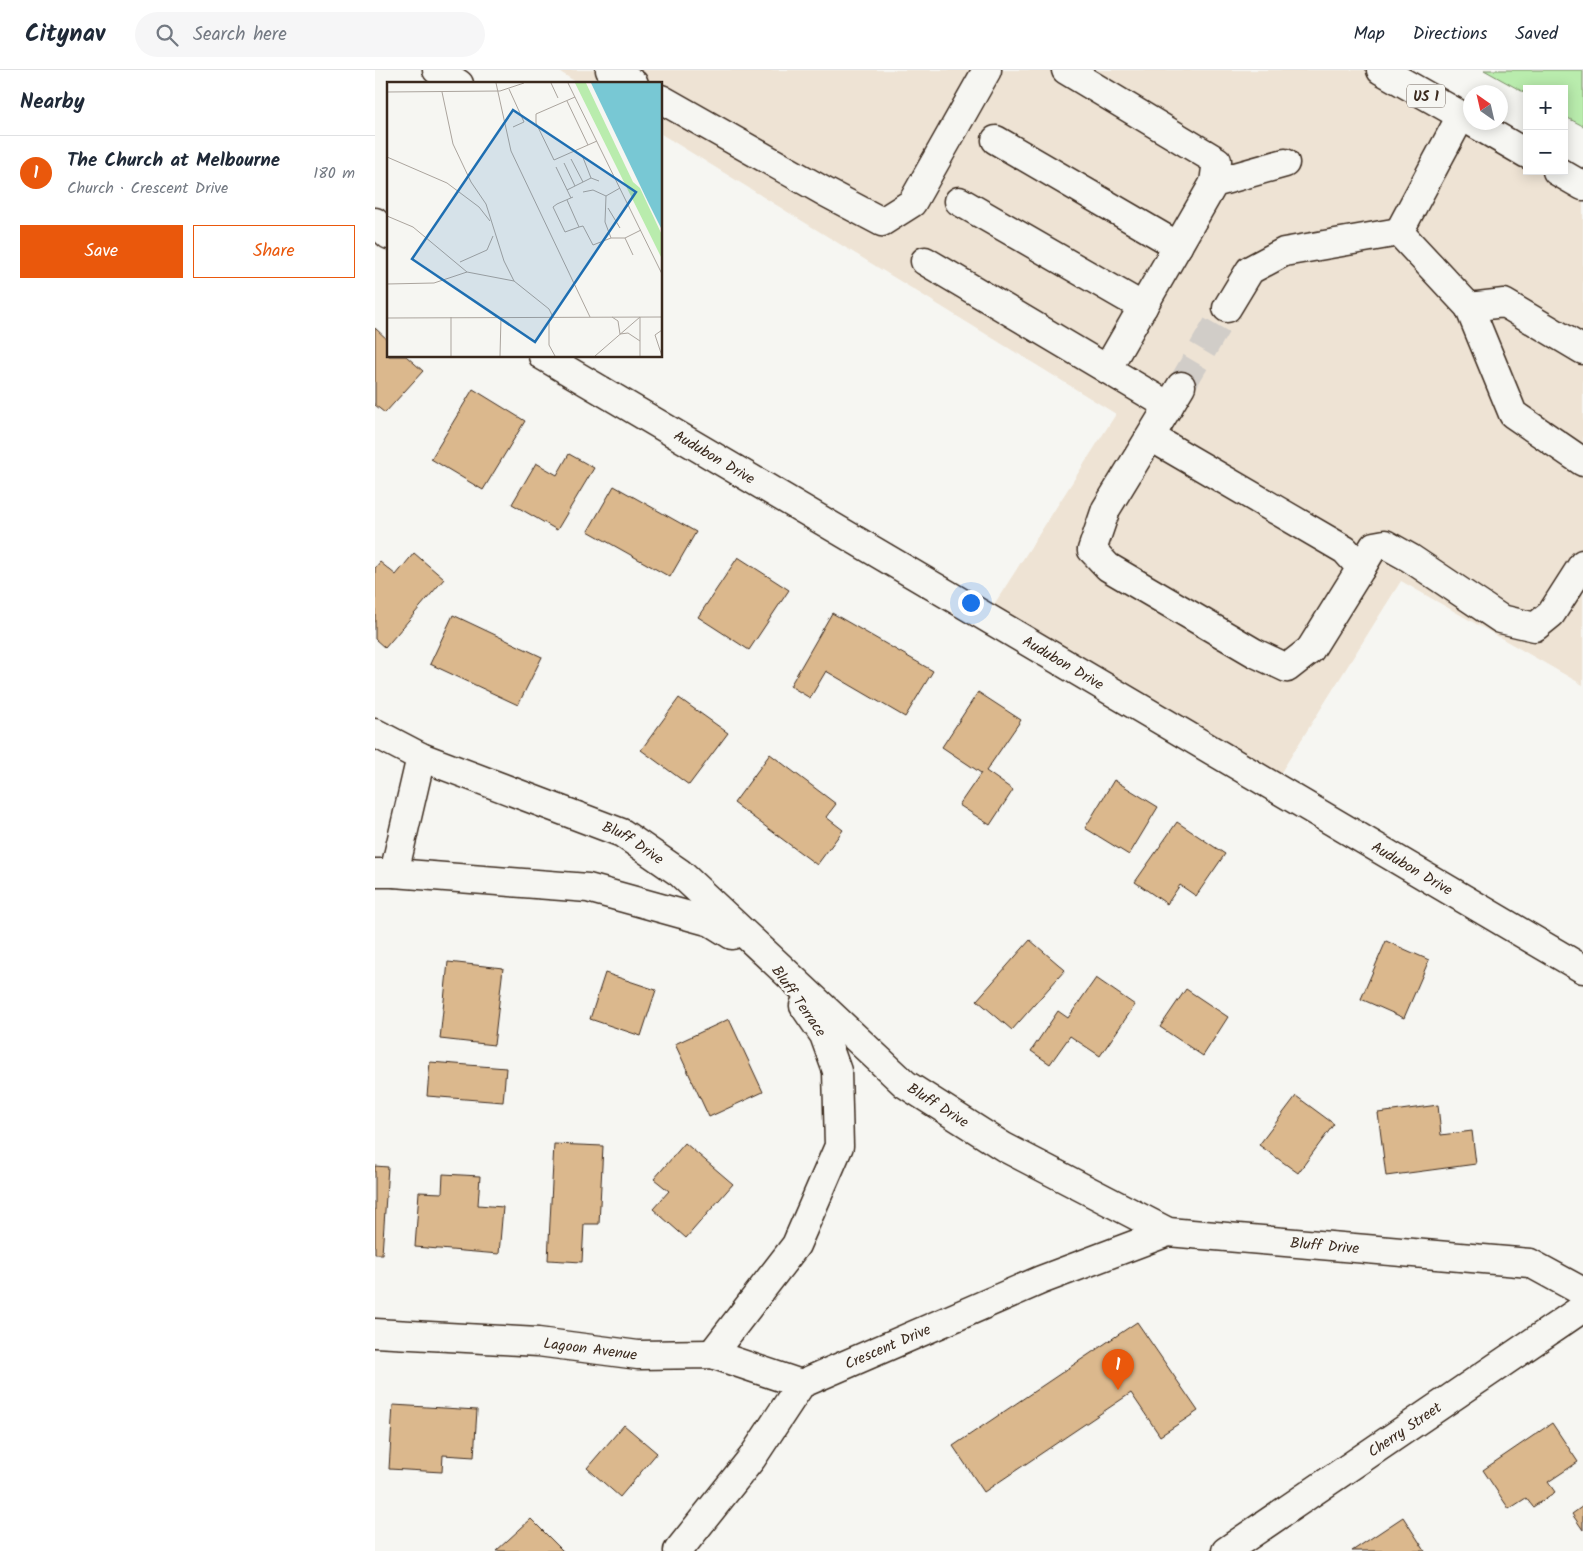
<!DOCTYPE html>
<html lang="en">
<head>
<meta charset="utf-8">
<style>
	body { margin:0; font-family:Kalam,sans-serif; background:#f6f6f7; color:#1f2937 }
	.controls { position:absolute; right:15px; top:15px; display:grid; overflow:hidden; border-radius:0px; box-shadow:0 2px 12px #0003 }
	.controls button { width:45px; height:45px; display:grid; place-items:center; padding:0; border:0; border-bottom:1px solid #e0e1e3; background:#fff; color:#1f2937; font:25px sans-serif }
	.compass { position:absolute; left:1088px; top:15px; width:45px; height:45px; border-radius:50%; background:#fff; box-shadow:0 2px 12px #0003; rotate:326deg }
	.you { position:absolute; left:595px; top:532px; width:18px; height:18px; margin:-12px; border:4px solid #fff; border-radius:50%; background:#1a73e8; box-shadow:0 0 0 8px #1a73e833 }
	.badge { display:grid; place-items:center; width:32px; height:32px; border-radius:50%; background:#ea580c; color:#fff; font-size:16px; font-weight:700 }
	.pin { position:absolute; translate:-50% -41px; filter:drop-shadow(0 1px 2px #0008) }
	.pin::after { content:''; position:absolute; top:26px; width:18px; height:15px; background:inherit; clip-path:polygon(0 0,100% 0,50% 100%) }
	.list { margin:0; padding:0; list-style:none }
	h2 { display:flex; justify-content:space-between; align-items:center; height:65px; margin:0; padding:0 20px; font-size:21px }
	h2 small { font-size:16px; font-weight:400; color:#747a83 }
	.list li { display:grid; grid-template-columns:32px 1fr auto; gap:15px; align-items:center; box-sizing:border-box; height:75px; padding:0 20px; border-top:1px solid #e0e1e3 }
	.list b { display:block; font-size:19px; white-space:nowrap }
	.list p { margin:0; font-size:16px; white-space:nowrap; color:#747a83 }
	.list em { font-size:16px; font-style:normal; color:#747a83 }
	.actions { display:flex; gap:10px; padding:15px 20px }
	.actions a { flex:1; padding:11px 0; border:1px solid #ea580c; border-radius:0px; text-align:center; font-size:18px; color:#ea580c }
	.actions .main { background:#ea580c; color:#fff }
	.icon { flex:none; width:28px; height:28px; fill:none; stroke:currentColor; stroke-width:2; stroke-linecap:round; stroke-linejoin:round }
	.map { position:relative; flex:none; width:1208px; height:1481px; overflow:hidden }
	header { display:flex; align-items:center; gap:30px; box-sizing:border-box; height:70px; padding:0 25px; background:#fff; border-bottom:1px solid #e0e1e3 }
	header strong { font-size:24px }
	nav { display:flex; gap:28px; margin-inline-start:auto; font-size:18px }
	.search { width:350px; height:45px; background:#f6f6f7; display:flex; align-items:center; gap:12px; box-sizing:border-box; padding:0 18px; border-radius:28px; color:#747a83; font-size:19px }
	main { display:flex }
	aside { flex:1; background:#fff }
	.map>svg:first-child { display:block }
	.built { fill:#eee3d4 }
	.green { fill:#b9ecad; stroke:#7a8b66 }
	.building { fill:#dbb88d; stroke:#3b2a1e }
	.lines { fill:none; stroke-linecap:round; stroke-linejoin:round }
	.minor-tunnel { stroke:#d1cdc8; stroke-width:28; stroke-dasharray:28 14; stroke-linecap:butt }
	.minor-casing { stroke:#3b2a1e; stroke-width:31 }
	.major-casing { stroke:#3b2a1e; stroke-width:31 }
	.minor { stroke:#f6f6f2; stroke-width:28 }
	.major { stroke:#f6f6f2; stroke-width:28 }
	.labels { text-anchor:middle; stroke-width:5; stroke-linejoin:round; paint-order:stroke }
	.shield { fill:#f6f6f2; stroke:#73675e; stroke-width:1 }
	.shield-label { font-size:14px; font-weight:bold; fill:#3b2a1e }
	.street-label { font-size:15px; fill:#3b2a1e; stroke:#f6f6f2 }
	.inset-road { fill:none; stroke:#aba49d; stroke-width:1 }
	.view { fill:#1f6fb2; fill-opacity:0.15; stroke:#1f6fb2; stroke-width:2.5 }
	.inset-edge { fill:none; stroke:#3b2a1e; stroke-width:2.5 }
</style>
</head>
<body>
<header>
<strong>Citynav</strong>
<div class="search"><svg class="icon" aria-label="search" viewBox="0 0 24 24"><circle cx="10" cy="10" r="6"/><path d="M15 15l6 6"/></svg>Search here</div>
<nav><a>Map</a><a>Directions</a><a>Saved</a></nav>
</header>
<main>
<aside>
<h2>Nearby<small></small></h2>
<ul class="list">
<li><span class="badge">1</span><div><b>The Church at Melbourne</b><p>Church · Crescent Drive</p></div><em>180 m</em></li>
</ul>
<div class="actions"><a class="main">Save</a><a>Share</a></div>
</aside>
<div class="map">
<svg width="1208" height="1481" viewBox="0 0 1208 1481">
	<rect width="100%" height="100%" fill="#f6f6f2"/>
	<filter id="ink" filterUnits="userSpaceOnUse"><feTurbulence type="fractalNoise" baseFrequency=".02" numOctaves="2"/><feDisplacementMap in="SourceGraphic" scale="10" xChannelSelector="R" yChannelSelector="G"/><feConvolveMatrix kernelMatrix="1 2 1 2 8 2 1 2 1" color-interpolation-filters="sRGB"/></filter>
	<g filter="url(#ink)">
		<path class="built" d="M182 0H1013L1152 81V101H1186L1208 114V615L1026 511 898 715 611 547 741 344 286 64V14H204Z"/>
		<path class="green" d="M1109 0H1208V56L1189 46V19H1152V24Z"/>
		<g class="building">
			<path d="M0 258 14 271V286H31L48 301 10 343 0 335Z"/>
			<path d="M98 319 150 351 108 420 56 389Z"/>
			<path d="M194 384 219 398 182 460 137 434 161 393 182 405Z"/>
			<path d="M239 416 321 462 295 507 213 461Z"/>
			<path d="M39 483 69 509 10 578 0 569V498L5 492 21 505Z"/>
			<path d="M363 487 414 520 374 580 323 547Z"/>
			<path d="M457 543 558 601 530 647 451 601 435 628 415 616Z"/>
			<path d="M78 545 167 587 143 635 55 594Z"/>
			<path d="M603 622 646 650 611 701 638 720 615 755 584 735 606 703 567 677Z"/>
			<path d="M304 628 353 663 314 715 266 680Z"/>
			<path d="M395 684 461 734 451 747 468 760 442 795 359 733Z"/>
			<path d="M739 710 783 737 754 785 710 758Z"/>
			<path d="M802 752 850 784 821 826 805 815 792 834 760 812Z"/>
			<path d="M655 870 690 900 637 960 602 930Z"/>
			<path d="M1011 871 1054 890 1029 948 986 929Z"/>
			<path d="M73 892 128 898 119 975 65 969Z"/>
			<path d="M230 903 281 920 266 966 215 949Z"/>
			<path d="M721 908 760 935 725 986 695 966 675 994 656 981 683 941 693 948Z"/>
			<path d="M811 919 853 947 828 986 785 957Z"/>
			<path d="M354 949 388 1022 334 1047 300 974Z"/>
			<path d="M55 992 131 998 128 1032 52 1026Z"/>
			<path d="M921 1026 959 1054 923 1103 884 1075Z"/>
			<path d="M1063 1035 1066 1065 1097 1061 1101 1094 1011 1106 1003 1043Z"/>
			<path d="M310 1073 358 1114 311 1168 278 1139 294 1121 279 1109Z"/>
			<path d="M179 1074 228 1076 224 1154H209L207 1192 173 1190Z"/>
			<path d="M0 1096 13 1097 7 1184H0Z"/>
			<path d="M68 1104 105 1106 103 1135 128 1137 124 1184 40 1177 44 1122 67 1123Z"/>
			<path d="M762 1252 823 1341 785 1366 756 1323 609 1422 578 1376Z"/>
			<path d="M18 1335 102 1340 99 1387 68 1385 67 1402 14 1399Z"/>
			<path d="M1177 1353 1203 1392 1173 1412 1180 1422 1158 1437 1151 1428 1134 1439 1108 1400Z"/>
			<path d="M249 1355 282 1383 245 1427 212 1398Z"/>
			<path d="M1208 1436V1460L1197 1444Z"/>
			<path d="M1028 1447 1050 1481H977Z"/>
			<path d="M156 1449 188 1481H121Z"/>
		</g>
		<g class="lines">
			<path class="minor-tunnel" d="M806 316 852 238"/>
			<defs>
				<g id="minor">
					<path d="M62 0 84 14"/>
					<path d="M235 0 259 14"/>
					<path d="M691 0 842 91 839 113"/>
					<path d="M286 29 452 123 507 152 537 133 612 0"/>
					<path d="M1086 46 1024 162 1094 237 1138 344 1208 392"/>
					<path d="M621 70 803 176"/>
					<path d="M584 131 768 237"/>
					<path d="M0 152 14 165"/>
					<path d="M550 191 794 336"/>
					<path d="M1094 237 1129 233 1208 280"/>
					<path d="M852 238 875 200 909 182 1024 162"/>
					<path id="s1" d="M168 286 1208 899"/>
					<path d="M732 299 839 113 910 93"/>
					<path d="M776 367 970 480 986 498 935 580 912 598 880 583 733 497 717 480 731 439 806 316"/>
					<path d="M986 498 999 476 1010 474 1035 488 1126 549 1160 557 1176 544 1208 494"/>
					<path id="s2" d="M0 663 46 687 247 763 305 803 530 1014 629 1077 793 1162 1155 1193 1208 1222"/>
					<path d="M0 803H19L213 818 336 852 357 865"/>
					<path d="M19 803 46 687"/>
					<path id="s3" d="M0 1263 163 1272 263 1285 337 1284 426 1314"/>
					<path d="M337 1284 421 1175 464 1076 462 1001 449 965 429 936"/>
					<path id="s4" d="M303 1481 377 1388 426 1314 666 1210 793 1162"/>
					<path id="s5" d="M851 1481 1208 1238"/>
				</g>
				<g id="major">
					<path d="M1006 0 1096 51"/>
					<path d="M1097 52 1152 84"/>
					<path d="M1182 101 1208 116"/>
				</g>
			</defs>
			<use href="#minor" class="minor-casing"/>
			<use href="#major" class="major-casing"/>
			<use href="#minor" class="minor"/>
			<use href="#major" class="major"/>
		</g>
	</g>
	<g class="labels">
		<rect class="shield" x="1032" y="14.5" width="38" height="23" rx="4"/>
		<g class="shield-label">
			<text x="1051" y="31">US 1</text>
		</g>
		<g class="street-label">
			<text dy="5" stroke="none"><textPath href="#s1" startOffset="199">Audubon Drive</textPath></text>
			<text dy="5" stroke="none"><textPath href="#s1" startOffset="604">Audubon Drive</textPath></text>
			<text dy="5" stroke="none"><textPath href="#s2" startOffset="281">Bluff Drive</textPath></text>
			<text dy="5" stroke="none"><textPath href="#s1" startOffset="1009">Audubon Drive</textPath></text>
			<text transform="translate(424 931) rotate(55)" y="5">Bluff Terrace</text>
			<text dy="5" stroke="none"><textPath href="#s2" startOffset="685">Bluff Drive</textPath></text>
			<text dy="5" stroke="none"><textPath href="#s2" startOffset="1105">Bluff Drive</textPath></text>
			<text dy="5" stroke="none"><textPath href="#s4" startOffset="302">Crescent Drive</textPath></text>
			<text dy="5" stroke="none"><textPath href="#s3" startOffset="216">Lagoon Avenue</textPath></text>
			<text dy="5" stroke="none"><textPath href="#s5" startOffset="216">Cherry Street</textPath></text>
		</g>
	</g>
	<g transform="translate(12 12)">
		<rect width="275" height="275" fill="#f6f6f2"/>
		<path d="M188 1H199L246 100 253 106 275 153V177Z" fill="#b9ecad"/>
		<path d="M204 1H275V148L262 122Z" fill="#78c8d4"/>
		<path class="inset-road" d="M109 1 124 69 203 235M164 1 171 16M181 1 275 192M122 7 137 40 126 45M0 10 113 9 137 1M55 10 66 62 84 100 99 122 117 179 127 199 162 227 166 235M188 15 149 32V41L167 78 210 59M180 19 201 63M195 73 204 96M0 75 60 101 92 125 103 139M184 77 196 100M177 81 188 104M169 85 184 116M233 106 219 114 218 140 224 156H238L254 148M180 108 204 96 212 99M196 110 206 108 219 114M180 118 192 145 178 150 166 125 170 122 186 115M221 126 233 146M0 134 26 145 80 190M192 145 196 144 206 163 224 156M238 156 246 173M73 180 100 168 106 154M0 202 47 201 80 190 127 199M166 235 162 240V263L168 274M225 235 231 239 233 252 241 251 253 259M253 235V274M0 236 275 235M275 248 268 253 275 274M64 274V235M113 274 114 235M208 274 253 235"/>
		<path class="view" d="M126 28 249 110 148 260 25 177Z"/>
		<rect width="275" height="275" class="inset-edge"/>
	</g>
</svg>
<div class="controls">
<button>+</button>
<button>−</button>
</div>
<svg class="compass" viewBox="-18 -18 36 36"><path d="M0-13l5 13h-10z" fill="#e53935"/><path d="M0 13l5-13h-10z" fill="#747a83"/></svg>
<div class="you"></div>
<div class="pin badge" style="left:743px;top:1320px">1</div>
</div>
</main>
</body>
</html>
